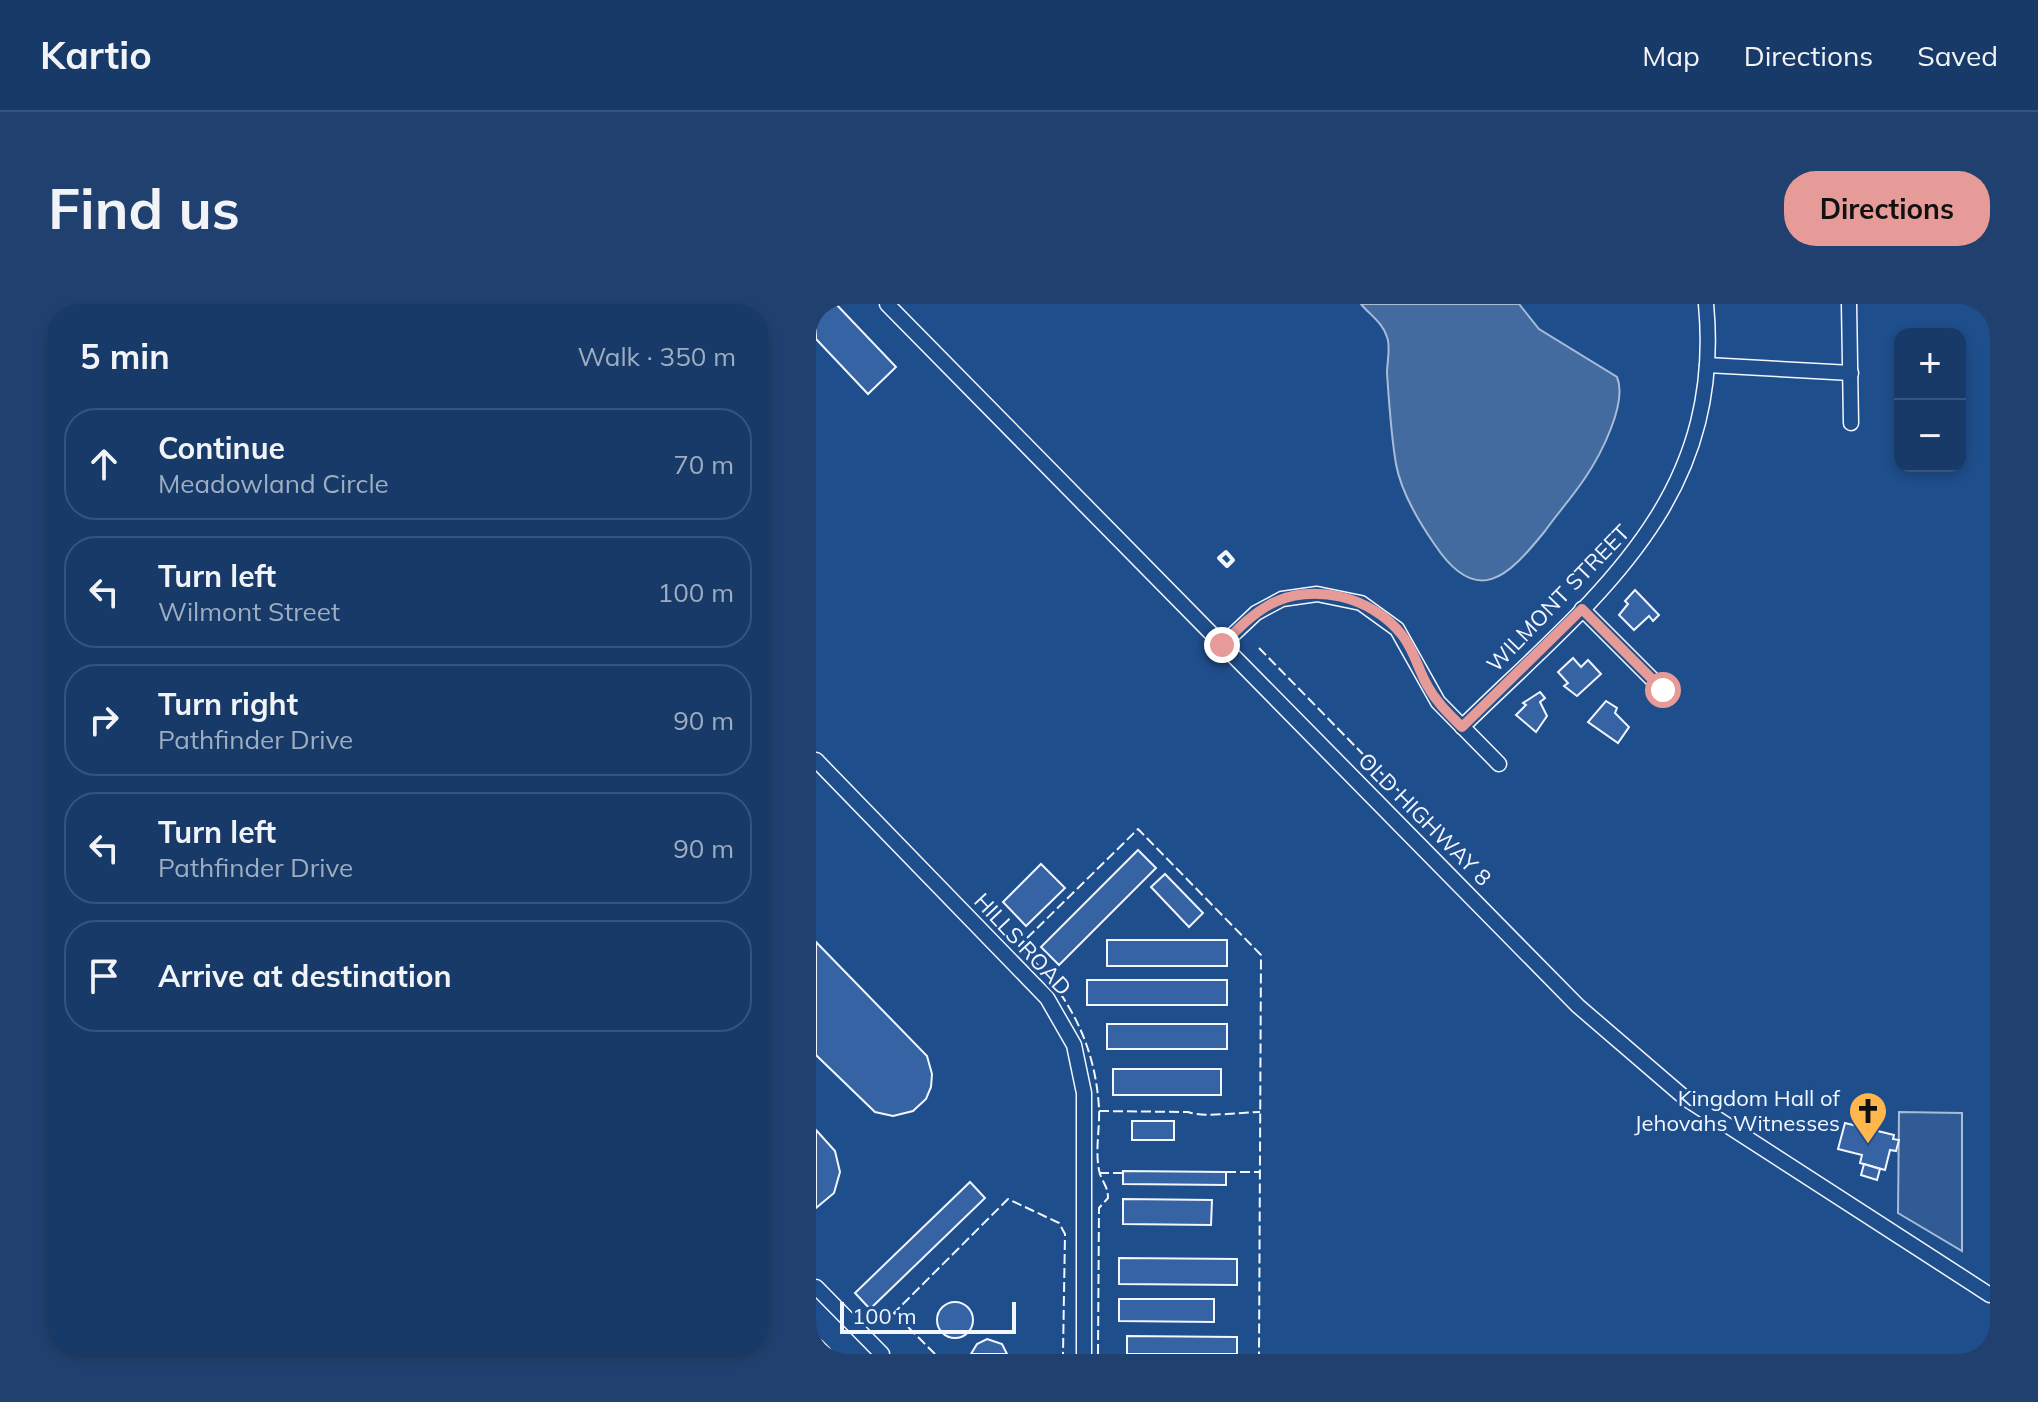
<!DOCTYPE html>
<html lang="en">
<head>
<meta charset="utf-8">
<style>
	body { margin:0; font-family:Mulish,sans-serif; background:#20416f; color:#f1f3f6 }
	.controls { position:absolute; right:24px; top:24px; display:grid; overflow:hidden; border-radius:16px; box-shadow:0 4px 12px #0003 }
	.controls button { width:72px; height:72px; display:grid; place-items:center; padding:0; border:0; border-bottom:2px solid #36547d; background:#173a69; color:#f1f3f6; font:40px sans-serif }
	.scale { position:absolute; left:24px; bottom:20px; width:176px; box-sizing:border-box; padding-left:8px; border:4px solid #f2f6ff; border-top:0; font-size:22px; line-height:28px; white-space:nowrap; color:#f2f6ff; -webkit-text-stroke:6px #1f4e8c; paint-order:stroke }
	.stop { position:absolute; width:24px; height:24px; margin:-18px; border:6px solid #e69b98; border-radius:50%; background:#fff }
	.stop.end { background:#e69b98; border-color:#fff; box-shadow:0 2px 8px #0008 }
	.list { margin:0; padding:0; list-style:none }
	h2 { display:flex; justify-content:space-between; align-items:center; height:104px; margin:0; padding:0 32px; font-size:34px }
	h2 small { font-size:26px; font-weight:400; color:#9eadc0 }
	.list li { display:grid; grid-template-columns:52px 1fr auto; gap:24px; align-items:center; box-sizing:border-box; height:112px; margin:0 16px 16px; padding:0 16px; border:2px solid #36547d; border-radius:32px }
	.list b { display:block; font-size:30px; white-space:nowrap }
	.list p { margin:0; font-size:26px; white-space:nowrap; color:#9eadc0 }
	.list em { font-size:26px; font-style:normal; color:#9eadc0 }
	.icon { flex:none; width:44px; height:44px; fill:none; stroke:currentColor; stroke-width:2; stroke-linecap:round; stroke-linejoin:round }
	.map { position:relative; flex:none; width:1174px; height:1050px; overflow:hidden; border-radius:32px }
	header { display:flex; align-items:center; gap:48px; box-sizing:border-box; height:112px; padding:0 40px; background:#173a69; border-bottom:2px solid #36547d }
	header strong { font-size:38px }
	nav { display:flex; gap:44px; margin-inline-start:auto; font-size:28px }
	.intro { display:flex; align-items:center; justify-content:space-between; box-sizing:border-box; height:192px; padding:0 48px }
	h1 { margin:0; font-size:56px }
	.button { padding:20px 36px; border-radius:32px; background:#e69b98; color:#111; font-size:28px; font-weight:700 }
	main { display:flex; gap:48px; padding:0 48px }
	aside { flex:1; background:#173a69; border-radius:32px; box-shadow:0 4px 12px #0003 }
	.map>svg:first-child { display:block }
	.built { fill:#305b95; stroke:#a8bbd7; stroke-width:2 }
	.water { fill:#446ba0; stroke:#a8bbd7; stroke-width:2 }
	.building { fill:#3563a3; stroke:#f2f6ff; stroke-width:2 }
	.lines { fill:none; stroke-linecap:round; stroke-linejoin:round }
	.minor-casing { stroke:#f2f6ff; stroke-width:17 }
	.major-casing { stroke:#f2f6ff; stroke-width:19 }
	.minor { stroke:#1f4e8c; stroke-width:14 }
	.major { stroke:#1f4e8c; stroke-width:16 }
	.fence { stroke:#f2f6ff; stroke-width:2; stroke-dasharray:10 4; stroke-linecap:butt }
	.wall { stroke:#f2f6ff; stroke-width:4 }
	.route { stroke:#e69b98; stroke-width:10 }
	.labels { text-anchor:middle; stroke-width:6; stroke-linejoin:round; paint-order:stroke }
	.street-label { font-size:22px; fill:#f2f6ff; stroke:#1f4e8c }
	.poi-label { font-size:22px; fill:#f2f6ff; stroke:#1f4e8c; text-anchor:end }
</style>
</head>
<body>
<header>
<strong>Kartio</strong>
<nav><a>Map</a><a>Directions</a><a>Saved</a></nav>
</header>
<div class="intro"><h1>Find us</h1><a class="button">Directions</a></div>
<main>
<aside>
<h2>5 min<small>Walk · 350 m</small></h2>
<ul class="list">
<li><svg class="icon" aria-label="ahead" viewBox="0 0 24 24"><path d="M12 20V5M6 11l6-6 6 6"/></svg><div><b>Continue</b><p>Meadowland Circle</p></div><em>70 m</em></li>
<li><svg class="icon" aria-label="left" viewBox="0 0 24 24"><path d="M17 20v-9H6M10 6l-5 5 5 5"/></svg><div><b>Turn left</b><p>Wilmont Street</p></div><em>100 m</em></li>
<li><svg class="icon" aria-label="right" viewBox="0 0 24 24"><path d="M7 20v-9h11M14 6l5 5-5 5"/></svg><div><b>Turn right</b><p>Pathfinder Drive</p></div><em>90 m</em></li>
<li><svg class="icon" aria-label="left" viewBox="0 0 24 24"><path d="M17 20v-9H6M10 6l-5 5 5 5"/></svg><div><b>Turn left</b><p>Pathfinder Drive</p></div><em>90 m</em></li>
<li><svg class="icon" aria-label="arrive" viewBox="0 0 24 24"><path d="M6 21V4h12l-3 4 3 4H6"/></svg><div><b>Arrive at destination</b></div></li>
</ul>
</aside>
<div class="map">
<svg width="1174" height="1050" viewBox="0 0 1174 1050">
	<rect width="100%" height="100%" fill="#1f4e8c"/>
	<path class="built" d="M1083 808 1146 809V947L1082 909Z"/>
	<path class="water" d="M545 0H703L723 25 801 73C812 99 784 152 769 174 757 192 742 209 729 227 692 273 661 304 619 241 603 218 585 188 580 160 575 131 573 98 571 69 571 57 575 44 571 33 567 19 554 11 545 0Z"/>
	<g class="building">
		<path d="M0 0H20L80 63 52 90 0 35Z"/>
		<path d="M819 286 843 311 837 317 833 312 818 326 803 311 812 300 809 297Z"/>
		<path d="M757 354 765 363 772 356 785 370 761 392 748 382 752 379 742 368Z"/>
		<path d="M724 388 729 394 724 398 731 412 720 428 700 411 710 401 707 399Z"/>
		<path d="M790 397 801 404 799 409 813 423 802 439 772 418Z"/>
		<path d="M322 546 340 564 243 661 225 643Z"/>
		<path d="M225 560 249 584 210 622 187 598Z"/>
		<path d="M349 570 387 609 373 623 335 583Z"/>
		<rect x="291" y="636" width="120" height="26"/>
		<path d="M0 638 111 752 116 770 115 783 110 795 97 807 77 812 59 808 0 751Z"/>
		<rect x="271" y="676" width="140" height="25"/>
		<rect x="291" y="720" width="120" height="25"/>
		<rect x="297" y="765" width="108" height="26"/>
		<rect x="316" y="817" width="42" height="19"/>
		<path d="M1029 819 1078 831 1077 835 1083 836 1080 847 1074 846 1069 866 1044 859 1046 851 1022 845Z"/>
		<path d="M0 826 19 847 24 868 18 889 0 904Z"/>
		<path d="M1048 860 1064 865 1061 876 1045 871Z"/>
		<path d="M307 867 410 868V881L307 880Z"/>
		<path d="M154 878 169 894 54 1005 39 989Z"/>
		<path d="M307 895 396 896 395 921 307 920Z"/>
		<path d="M303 954 421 955V981L303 980Z"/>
		<path d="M303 995H398V1018L303 1017Z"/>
		<circle cx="139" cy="1016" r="18"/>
		<path d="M311 1032 421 1033V1050H311Z"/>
		<path d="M171 1035 186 1040 191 1050H155L161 1040Z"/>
	</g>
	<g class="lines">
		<defs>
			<g id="minor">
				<path d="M71 0 762 702 869 794 1174 991"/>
				<path d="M1033 0 1035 119"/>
				<path d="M891 61 1035 69"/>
				<path d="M766 305 847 386"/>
				<path d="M406 341 440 309 466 295 501 290 545 299 581 325 622 398 683 460"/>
				<path d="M646 423C774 297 909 201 890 0"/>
				<path d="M0 456 231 694 258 741 268 789V1050"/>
				<path d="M0 983 66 1050"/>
			</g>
			<path id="major" d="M0 1043 7 1050"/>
		</defs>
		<use href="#minor" class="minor-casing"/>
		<use href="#major" class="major-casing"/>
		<use href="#minor" class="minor"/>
		<use href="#major" class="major"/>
		<g class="fence">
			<path d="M443 344 628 533"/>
			<path d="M283 807 372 808C389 814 424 808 444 808"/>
			<path d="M410 868H444"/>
			<path d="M283 869H307"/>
			<path d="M119 1050 78 1009 192 895 243 919 249 930 247 1050"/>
			<path d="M282 1050 283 904 292 894C292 881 285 877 283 866 279 846 284 824 283 804 279 738 251 687 203 642L322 525 445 651 443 1050"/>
		</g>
		<path class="wall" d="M410 248 417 256 411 262 403 254Z"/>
	</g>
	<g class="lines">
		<path class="route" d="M406 341C421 326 435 311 453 301 496 277 557 293 586 331 598 346 602 365 611 381 620 398 633 410 646 423L766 305 847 386"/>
	</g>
	<defs>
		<symbol id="church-pin" viewBox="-11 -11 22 30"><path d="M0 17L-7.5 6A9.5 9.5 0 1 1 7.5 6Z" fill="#ffb74d" stroke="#1f4e8c"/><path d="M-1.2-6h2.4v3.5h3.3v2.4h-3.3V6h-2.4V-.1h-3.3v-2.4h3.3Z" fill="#111"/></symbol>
	</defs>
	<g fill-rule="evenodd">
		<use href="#church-pin" x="1030" y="785" width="44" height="60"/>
	</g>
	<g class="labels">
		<g class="street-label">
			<text transform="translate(742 294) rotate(-46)" y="8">WILMONT STREET</text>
			<text transform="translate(609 515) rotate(45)" y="8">OLD HIGHWAY 8</text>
			<text transform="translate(207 640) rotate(47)" y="8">HILLS ROAD</text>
		</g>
		<g class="poi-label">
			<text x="1024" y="802">Kingdom Hall of<tspan x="1024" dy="25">Jehovahs Witnesses</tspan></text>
		</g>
	</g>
</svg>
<div class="controls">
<button>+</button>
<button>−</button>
</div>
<div class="scale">100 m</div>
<div class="stop" style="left:847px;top:386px"></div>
<div class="stop end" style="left:406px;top:341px"></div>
</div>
</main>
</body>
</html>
